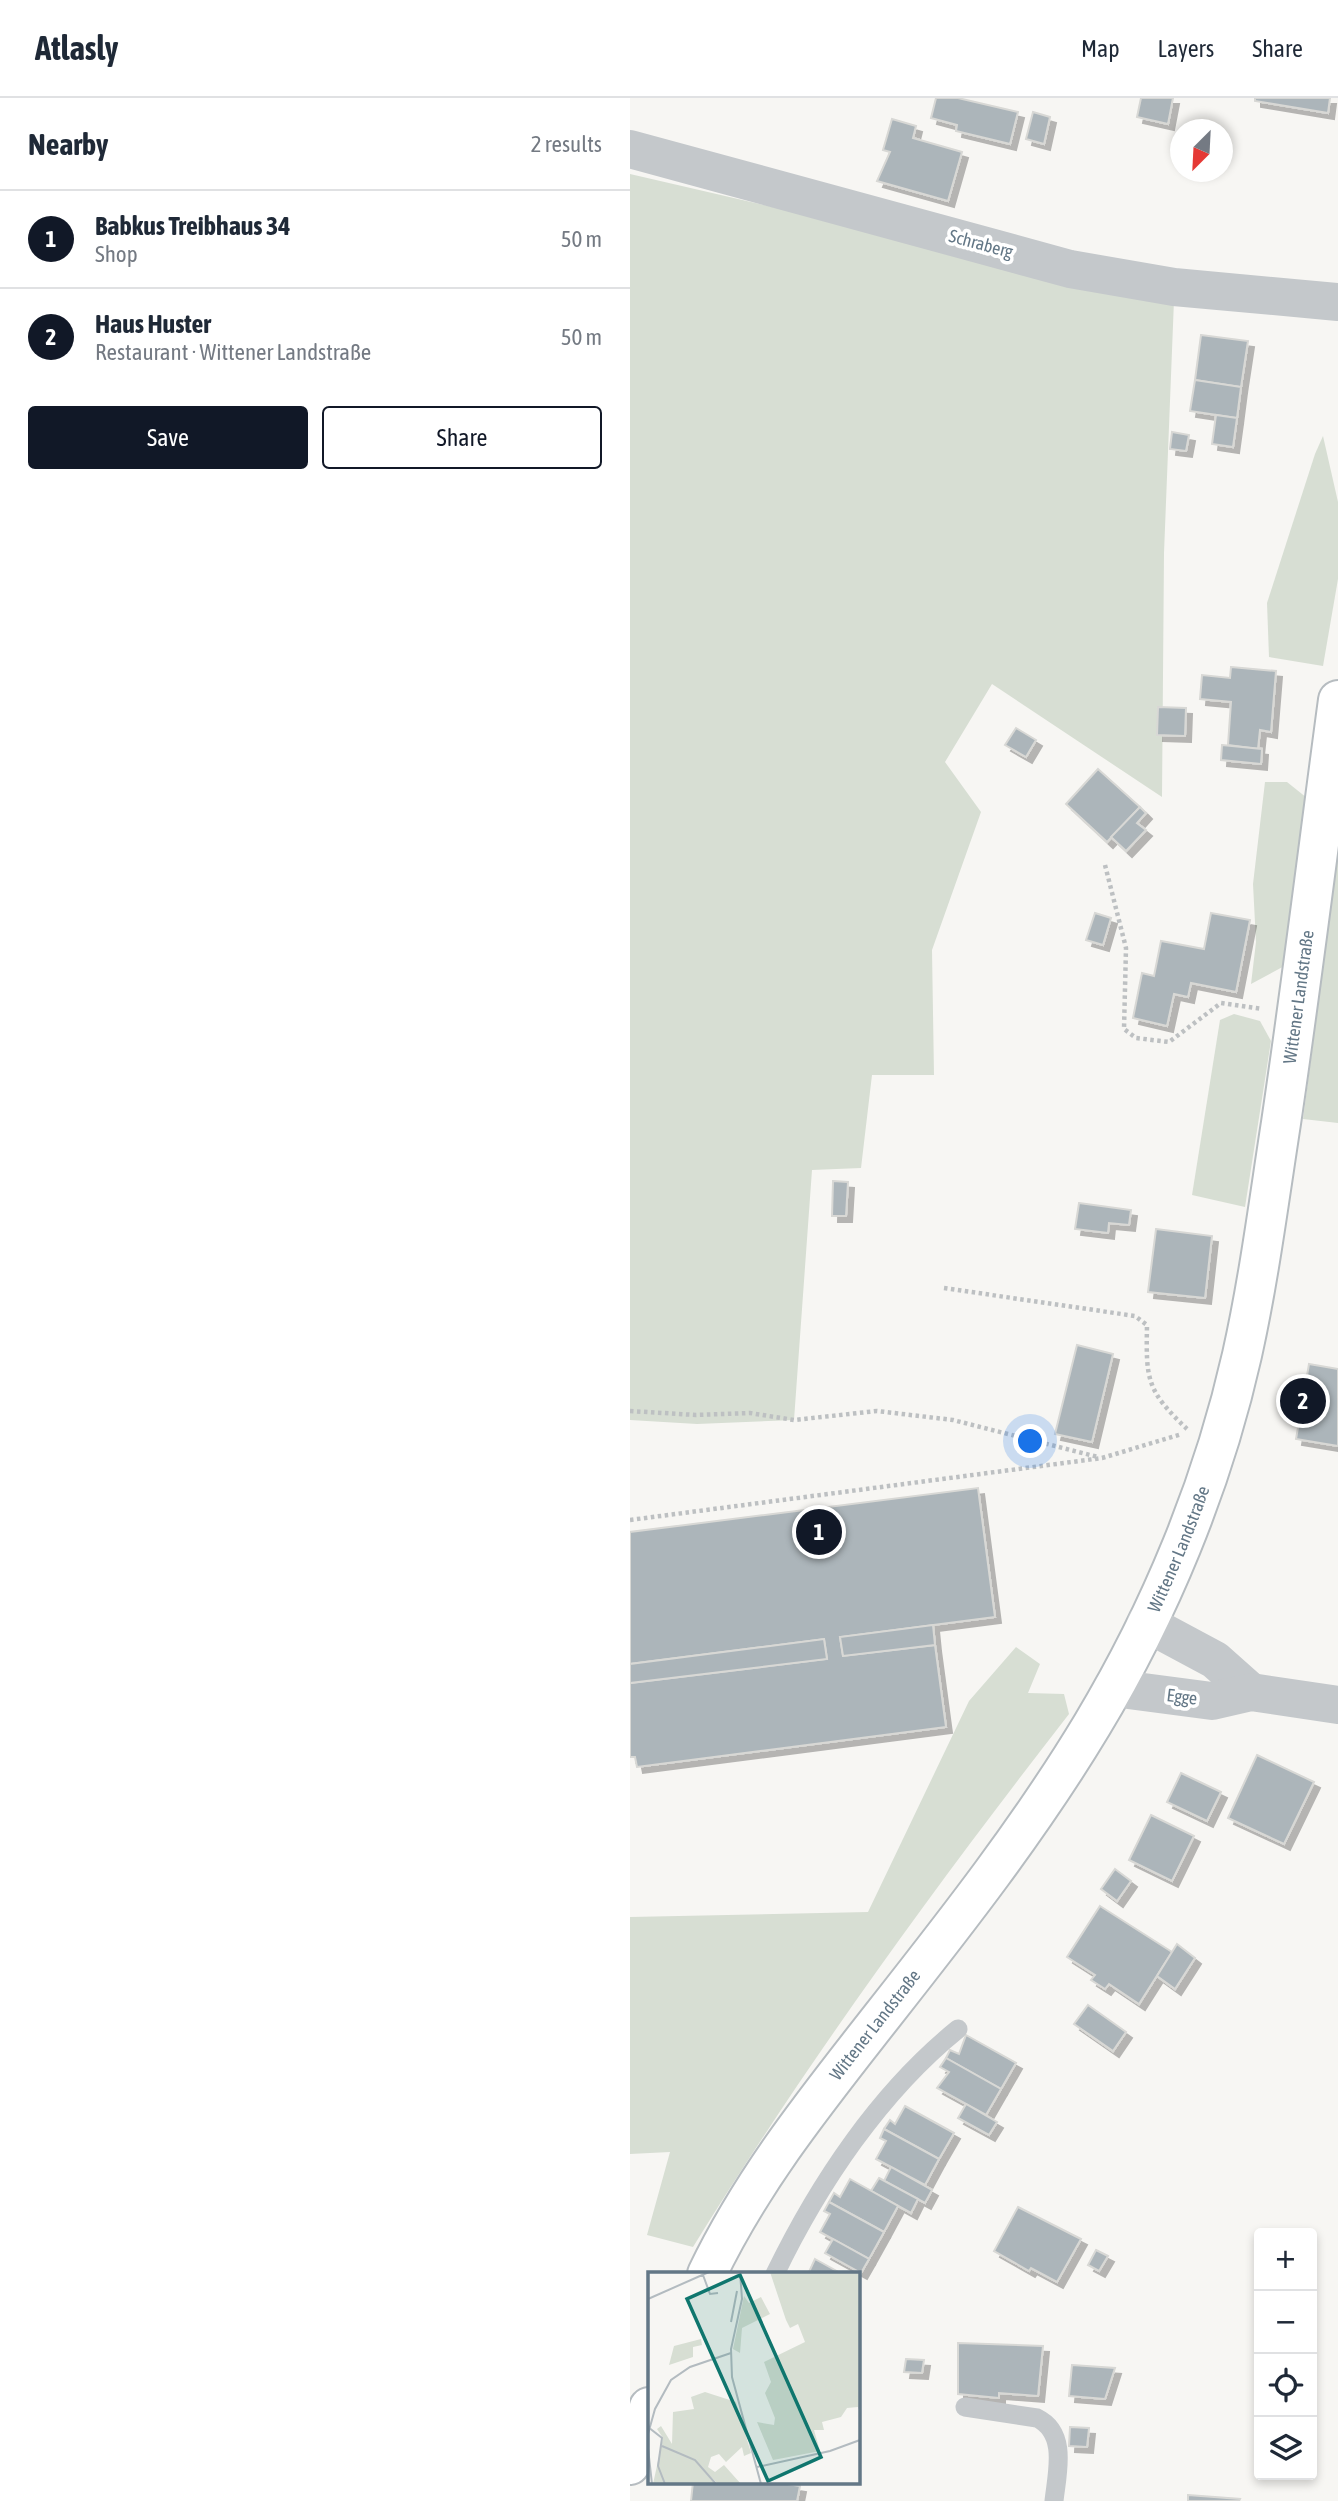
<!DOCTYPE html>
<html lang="en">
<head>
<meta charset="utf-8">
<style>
	body { margin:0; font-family:"Asap Condensed",sans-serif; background:#f2f2f3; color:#1f2937 }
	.controls { position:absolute; right:21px; bottom:21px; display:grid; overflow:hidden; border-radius:7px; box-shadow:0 4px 10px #0003 }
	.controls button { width:63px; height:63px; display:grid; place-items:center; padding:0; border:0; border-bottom:2px solid #e0e1e3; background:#fff; color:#1f2937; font:35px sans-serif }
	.compass { position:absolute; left:540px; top:21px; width:63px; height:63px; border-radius:50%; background:#fff; box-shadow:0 4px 10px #0003; rotate:204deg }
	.you { position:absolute; left:401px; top:1344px; width:24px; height:24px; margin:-18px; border:5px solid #fff; border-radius:50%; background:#1a73e8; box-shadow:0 0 0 10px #1a73e833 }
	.badge { display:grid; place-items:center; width:46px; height:46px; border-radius:50%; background:#111827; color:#fff; font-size:23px; font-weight:700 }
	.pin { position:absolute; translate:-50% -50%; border:4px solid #fff; box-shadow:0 2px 7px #0006 }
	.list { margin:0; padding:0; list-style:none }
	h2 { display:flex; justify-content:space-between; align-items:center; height:91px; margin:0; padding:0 28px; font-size:30px }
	h2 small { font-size:23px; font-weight:400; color:#747a83 }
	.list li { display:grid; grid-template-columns:46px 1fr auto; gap:21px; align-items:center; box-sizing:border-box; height:98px; padding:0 28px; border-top:2px solid #e0e1e3 }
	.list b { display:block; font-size:26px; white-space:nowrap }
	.list p { margin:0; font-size:23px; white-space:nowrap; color:#747a83 }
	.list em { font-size:23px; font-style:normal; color:#747a83 }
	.actions { display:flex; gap:14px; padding:21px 28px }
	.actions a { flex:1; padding:16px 0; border:2px solid #111827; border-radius:7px; text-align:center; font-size:24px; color:#111827 }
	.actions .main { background:#111827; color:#fff }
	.icon { flex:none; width:38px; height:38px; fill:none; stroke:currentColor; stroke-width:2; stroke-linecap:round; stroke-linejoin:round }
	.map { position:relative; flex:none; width:708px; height:2403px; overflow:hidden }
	header { display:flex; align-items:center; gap:42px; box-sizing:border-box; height:98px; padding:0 35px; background:#fff; border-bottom:2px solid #e0e1e3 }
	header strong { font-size:33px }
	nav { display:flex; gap:38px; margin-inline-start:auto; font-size:24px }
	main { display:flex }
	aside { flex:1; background:#fff }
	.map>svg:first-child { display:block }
	.green { fill:#d7ded3 }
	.building { fill:#acb5ba; stroke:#d8d8d5; stroke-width:2; filter:url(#shadow) }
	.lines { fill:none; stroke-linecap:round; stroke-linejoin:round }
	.secondary-casing { stroke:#b6bcc0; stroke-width:42 }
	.path { stroke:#bdc0c2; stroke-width:4.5; stroke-dasharray:3.5 3.5; stroke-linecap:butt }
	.lane { stroke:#c4c8cb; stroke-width:19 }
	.street { stroke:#c4c8cb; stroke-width:38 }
	.secondary { stroke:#fff; stroke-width:38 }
	.labels { text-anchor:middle; stroke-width:7; stroke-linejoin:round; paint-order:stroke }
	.street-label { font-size:18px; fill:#637786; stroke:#fff }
	.inset-road { fill:none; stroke:#b3bbc0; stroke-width:2 }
	.view { fill:#0f766e; fill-opacity:0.15; stroke:#0f766e; stroke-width:3.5 }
	.inset-edge { fill:none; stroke:#637786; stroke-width:3.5 }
</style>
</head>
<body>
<header>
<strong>Atlasly</strong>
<nav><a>Map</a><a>Layers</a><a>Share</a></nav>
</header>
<main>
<aside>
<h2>Nearby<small>2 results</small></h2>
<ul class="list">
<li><span class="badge">1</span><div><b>Babkus Treibhaus 34</b><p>Shop</p></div><em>50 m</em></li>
<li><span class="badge">2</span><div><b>Haus Huster</b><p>Restaurant · Wittener Landstraße</p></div><em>50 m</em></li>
</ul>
<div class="actions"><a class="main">Save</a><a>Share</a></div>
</aside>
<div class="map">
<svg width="708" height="2403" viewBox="0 0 708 2403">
	<defs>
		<filter id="shadow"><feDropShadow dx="6" dy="6" stdDeviation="0" flood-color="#0004"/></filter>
	</defs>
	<rect width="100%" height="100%" fill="#f7f6f3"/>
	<g class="green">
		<path d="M0 76 544 202 534 455 532 699 362 586 315 664 351 714 302 852 304 977H242L231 1070 182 1072 164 1322 67 1326 0 1322Z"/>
		<path d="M693 338 708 404V481L693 568 639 559 637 505 685 356Z"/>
		<path d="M635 684H657L677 700 658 866 621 886 626 844 623 786Z"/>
		<path d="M708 756V1025L673 1021Z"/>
		<path d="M604 916 630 923 641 943 615 1109 562 1097 590 922Z"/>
		<path d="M386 1549 410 1566 398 1595 434 1596 439 1616C306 1787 177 1964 63 2149L17 2137 40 2054 0 2056V1819L238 1814 339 1603Z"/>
	</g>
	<g class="building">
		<path d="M306 0H328L388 14 380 46 326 33 327 27 301 20Z"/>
		<path d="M511 0H543L538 26 507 19Z"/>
		<path d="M625 0H700L698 15 625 3Z"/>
		<path d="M403 14 420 19 414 46 396 41Z"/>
		<path d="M262 21 286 28 283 40 332 54 318 103 247 83 260 54 253 52Z"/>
		<path d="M571 237 618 243 611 289 565 282Z"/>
		<path d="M565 282 611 289 607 320 560 313Z"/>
		<path d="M586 317 607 320 603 349 582 346Z"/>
		<path d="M542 334 559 337 556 353 540 351Z"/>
		<path d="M601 569 646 573 641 634 630 632 628 651 598 647 601 604 570 601 572 577 600 580Z"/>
		<path d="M528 609 556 610 555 638 527 637Z"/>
		<path d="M386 630 406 642 396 659 375 647Z"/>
		<path d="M592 647 632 651 631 666 591 662Z"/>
		<path d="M468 671 510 709 477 744 436 706Z"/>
		<path d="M510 709 516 715 507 725 516 732 496 753 481 739Z"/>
		<path d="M465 815 481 820 473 847 456 842Z"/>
		<path d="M581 815 620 822 606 894 561 885 558 899 544 896 537 928 503 920 512 875 524 878 531 843 574 851Z"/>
		<path d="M203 1083 218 1084 216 1118H202Z"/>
		<path d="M449 1105 501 1112 499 1127 479 1125 478 1135 445 1131Z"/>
		<path d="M526 1131 582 1138 575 1200 518 1194Z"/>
		<path d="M447 1247 483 1256 462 1344 425 1336Z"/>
		<path d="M679 1266 708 1271V1348L666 1341Z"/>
		<path d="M348 1390 365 1519 210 1539 213 1558 305 1547 316 1629 7 1669 5 1659H0V1585L197 1561 194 1541 0 1566V1434Z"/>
		<path d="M303 1527 305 1547 213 1558 210 1539Z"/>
		<path d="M194 1541 197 1561 0 1585V1566Z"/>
		<path d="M627 1657 684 1684 654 1746 598 1720Z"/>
		<path d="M551 1675 591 1694 577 1723 537 1704Z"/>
		<path d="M521 1717 564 1738 542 1783 499 1762Z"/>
		<path d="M485 1771 501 1783 487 1803 471 1791Z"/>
		<path d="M470 1808 542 1854 509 1906 479 1886 475 1891 461 1882 465 1877 437 1859Z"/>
		<path d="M547 1846 565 1860 545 1891 527 1878Z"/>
		<path d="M458 1907 496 1934 483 1953 444 1926Z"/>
		<path d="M336 1937 386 1965 371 1991 316 1960 320 1952 329 1956Z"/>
		<path d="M316 1960 371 1991 356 2017 307 1990 319 1974 310 1969Z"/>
		<path d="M336 2006 367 2024 359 2037 328 2020Z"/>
		<path d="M275 2008 324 2035 309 2061 254 2031 260 2022 265 2026Z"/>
		<path d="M254 2031 309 2061 295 2087 246 2061 256 2043 250 2040Z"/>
		<path d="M261 2069 302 2092 295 2105 254 2083Z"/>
		<path d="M249 2080 288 2101 281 2115 241 2093Z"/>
		<path d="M220 2081 268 2108 254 2134 199 2104 204 2095 210 2099Z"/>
		<path d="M199 2104 254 2134 239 2161 190 2134 200 2116 194 2113Z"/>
		<path d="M388 2109 451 2141 427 2184 401 2170 399 2173 364 2153Z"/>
		<path d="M203 2141 239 2161 231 2175 195 2155Z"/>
		<path d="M466 2152 478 2158 469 2173 458 2167Z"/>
		<path d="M185 2161 212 2176H178Z"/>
		<path d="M328 2245 413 2248 408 2298 369 2295V2300L328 2296Z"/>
		<path d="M276 2261 294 2262 292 2275 274 2274Z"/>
		<path d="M442 2267 485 2270 475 2301 439 2298Z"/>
		<path d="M440 2329 459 2330 457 2349 439 2348Z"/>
		<path d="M63 2384H145L170 2388 167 2403H61Z"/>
		<path d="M558 2397 610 2401 609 2403H558Z"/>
	</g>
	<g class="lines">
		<defs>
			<g id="secondary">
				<path id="s1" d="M77 2176C123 2080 188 2000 253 1917 327 1823 400 1730 462 1627 530 1514 583 1386 612 1257 629 1181 639 1102 651 1025 672 884 689 743 708 602"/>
				<path d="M0 2367 19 2309"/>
			</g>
		</defs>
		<use href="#secondary" class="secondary-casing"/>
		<g class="path">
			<path d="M475 767 496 850 494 931 506 940 539 944 591 905 632 911"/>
			<path d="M314 1190 505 1218 517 1227C516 1281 516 1292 557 1331"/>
			<path d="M0 1313 66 1317 120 1315 164 1322 247 1313 323 1322 468 1359"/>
			<path d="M0 1422 472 1360 552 1336"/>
		</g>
		<g class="lane">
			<path d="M145 2176C189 2085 250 1994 328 1931"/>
			<path d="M335 2309 407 2320C438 2335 427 2375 424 2403"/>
		</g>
		<g class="street">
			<path d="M0 51 440 171 544 189 708 204"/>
			<path d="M516 1525 585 1562 621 1594"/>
			<path d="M483 1590 582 1603 621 1594 708 1607"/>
		</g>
		<use href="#secondary" class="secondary"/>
	</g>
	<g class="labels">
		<g class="street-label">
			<text transform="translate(351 146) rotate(15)" y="6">Schraberg</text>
			<text dy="6" stroke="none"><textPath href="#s1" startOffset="1435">Wittener Landstraße</textPath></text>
			<text dy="6" stroke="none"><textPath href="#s1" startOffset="868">Wittener Landstraße</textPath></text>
			<text transform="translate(552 1599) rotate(7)" y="6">Egge</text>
			<text dy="6" stroke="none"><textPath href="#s1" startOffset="301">Wittener Landstraße</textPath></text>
		</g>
	</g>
	<g transform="translate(18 2174)">
		<rect width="212" height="212" fill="#f7f6f3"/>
		<path d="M122 0H212V140L210 135 199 136 193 145 174 150 176 158H166L172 179 125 188 109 150 126 153 127 146 117 121 123 110 116 90 157 70 150 52 142 56 138 48ZM96 24 101 31 113 25 122 42 94 56 92 81 85 77ZM53 67 54 73 45 75V85L21 93 26 74ZM57 120 88 130 103 181 96 184 94 175 78 190 71 182 63 185 60 195 67 200 76 193 93 212H70L48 190 67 212H5L15 166 9 157 13 154 24 172 25 140 46 137 43 125Z" fill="#d7ded3"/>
		<path class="inset-road" d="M92 0 94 27 83 77 84 105 113 212M55 3 62 22 70 21M0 27 61 0M83 50 89 19M0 155 14 166 10 194 17 212M0 162 7 137 23 108 42 95 83 81M14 174 47 188 68 212M0 176 4 212M109 195 182 179 212 168"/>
		<path class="view" d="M92 3 173 185 120 209 39 27Z"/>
		<rect width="212" height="212" class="inset-edge"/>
	</g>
</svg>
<div class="controls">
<button>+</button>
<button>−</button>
<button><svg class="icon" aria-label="locate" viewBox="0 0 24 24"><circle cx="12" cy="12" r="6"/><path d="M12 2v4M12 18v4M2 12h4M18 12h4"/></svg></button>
<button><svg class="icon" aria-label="layers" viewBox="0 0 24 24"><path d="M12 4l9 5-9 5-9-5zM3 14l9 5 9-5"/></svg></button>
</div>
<svg class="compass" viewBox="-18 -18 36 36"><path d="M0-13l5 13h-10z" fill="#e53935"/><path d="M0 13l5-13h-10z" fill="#747a83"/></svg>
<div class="you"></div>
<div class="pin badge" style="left:189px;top:1434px">1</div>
<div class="pin badge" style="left:673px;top:1303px">2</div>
</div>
</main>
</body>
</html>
